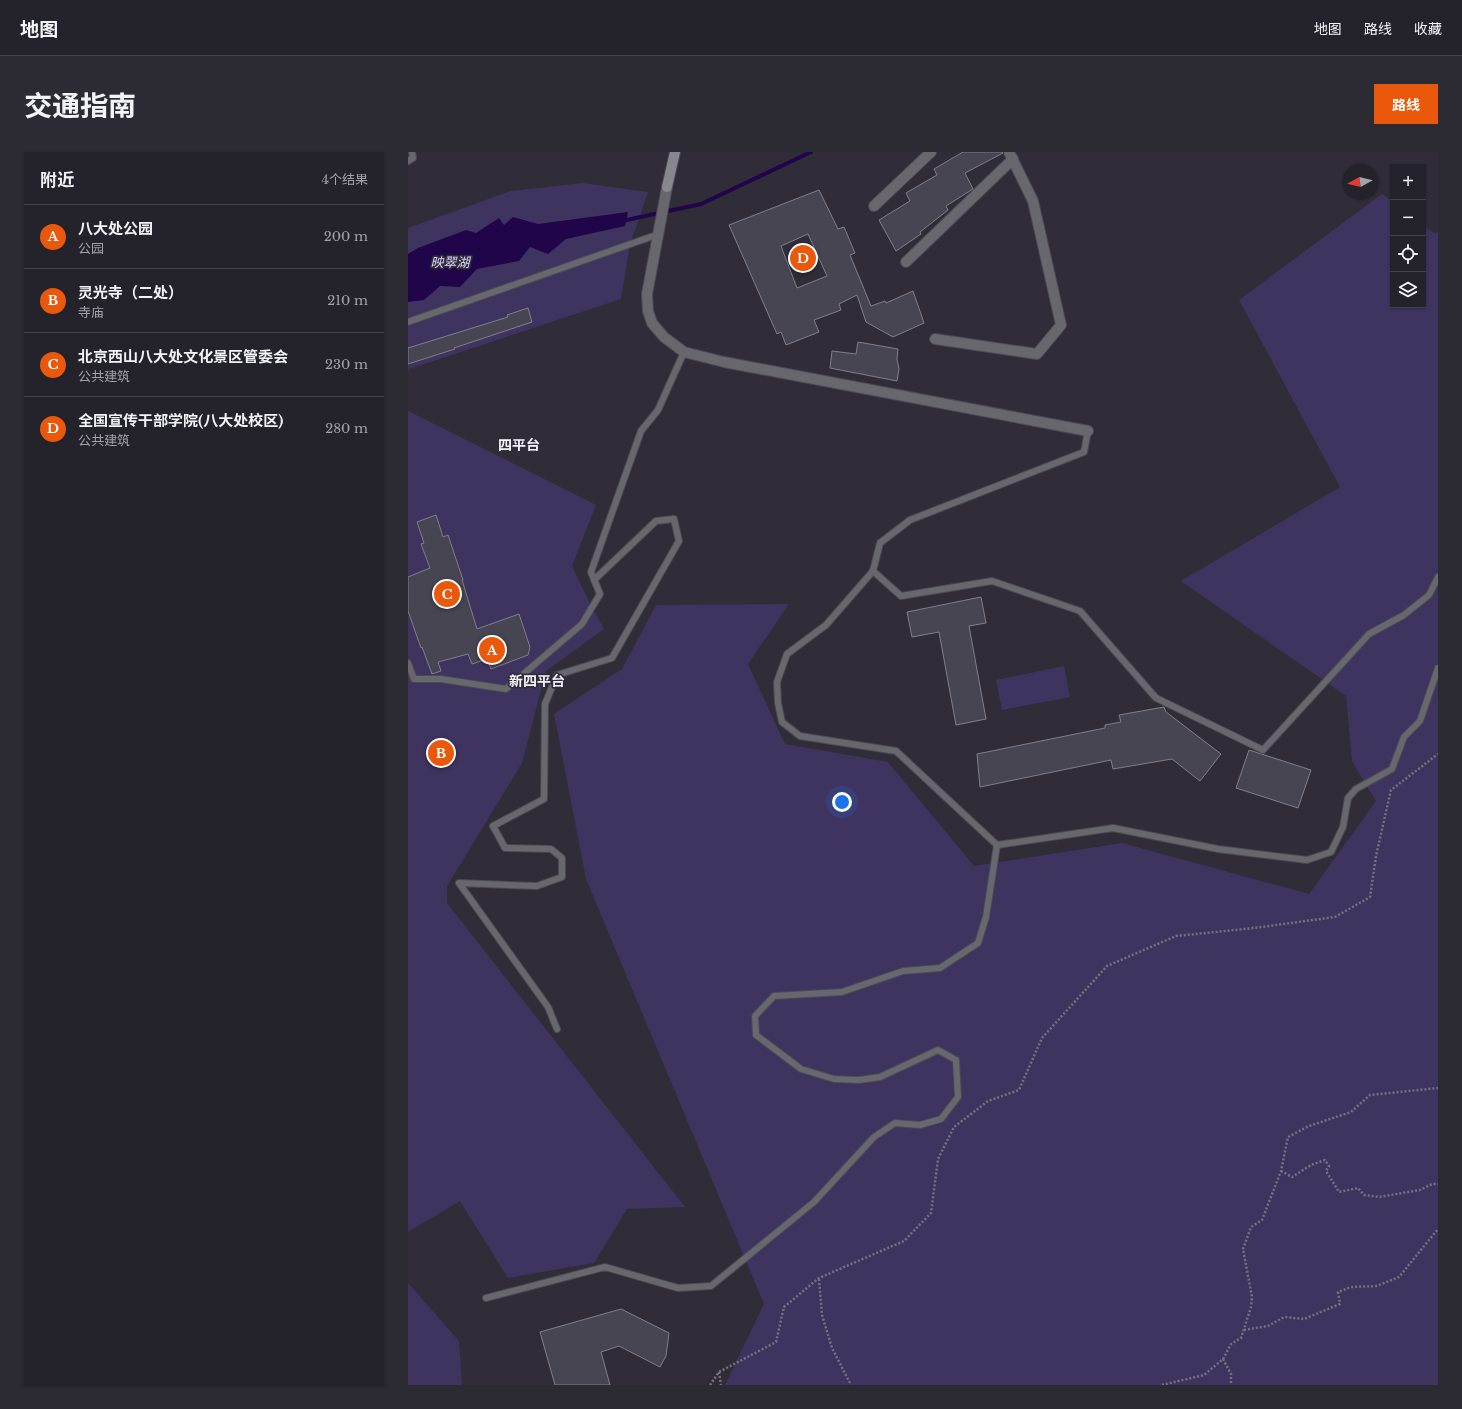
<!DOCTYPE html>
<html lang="zh">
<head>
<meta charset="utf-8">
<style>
	body { margin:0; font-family:"Libre Baskerville","Noto Sans SC",serif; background:#2c2a33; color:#f1f3f6 }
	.controls { position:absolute; right:12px; top:12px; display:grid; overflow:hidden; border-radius:0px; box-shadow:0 1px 3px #0004 }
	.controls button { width:36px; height:36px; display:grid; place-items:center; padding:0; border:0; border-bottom:1px solid #413f47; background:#24222b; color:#f1f3f6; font:20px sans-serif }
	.compass { position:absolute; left:934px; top:12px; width:36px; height:36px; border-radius:50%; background:#24222b; box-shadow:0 1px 3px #0004; rotate:262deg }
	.you { position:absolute; left:434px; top:650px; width:14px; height:14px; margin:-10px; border:3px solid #fff; border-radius:50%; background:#1a73e8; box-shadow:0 0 0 6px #1a73e833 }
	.badge { display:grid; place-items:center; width:26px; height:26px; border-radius:50%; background:#ea580c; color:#fff; font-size:13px; font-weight:700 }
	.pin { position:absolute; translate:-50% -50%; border:2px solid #fff; box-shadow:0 1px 4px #0006 }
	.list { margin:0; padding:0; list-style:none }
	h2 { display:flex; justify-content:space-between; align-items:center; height:52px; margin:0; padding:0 16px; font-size:17px }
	h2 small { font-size:13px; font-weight:400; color:#a3a4a9 }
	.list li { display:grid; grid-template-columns:26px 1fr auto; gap:12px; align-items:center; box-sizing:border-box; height:64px; padding:0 16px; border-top:1px solid #413f47 }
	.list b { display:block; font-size:15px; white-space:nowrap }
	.list p { margin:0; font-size:13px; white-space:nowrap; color:#a3a4a9 }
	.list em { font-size:13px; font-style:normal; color:#a3a4a9 }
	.icon { flex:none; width:22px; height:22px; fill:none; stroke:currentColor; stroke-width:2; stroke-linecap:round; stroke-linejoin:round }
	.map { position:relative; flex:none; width:1030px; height:1233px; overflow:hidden; border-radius:0px }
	header { display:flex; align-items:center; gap:24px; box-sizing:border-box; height:56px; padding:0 20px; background:#24222b; border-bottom:1px solid #413f47 }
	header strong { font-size:19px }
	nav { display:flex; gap:22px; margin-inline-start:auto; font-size:14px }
	.intro { display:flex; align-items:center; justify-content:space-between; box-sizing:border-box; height:96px; padding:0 24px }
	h1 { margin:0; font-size:28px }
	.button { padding:10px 18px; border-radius:0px; background:#ea580c; color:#fff; font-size:14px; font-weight:700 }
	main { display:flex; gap:24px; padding:0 24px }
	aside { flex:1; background:#24222b; border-radius:0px; box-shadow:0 1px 3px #0004 }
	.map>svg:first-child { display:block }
	.green { fill:#3f3460 }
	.water { fill:#21054a }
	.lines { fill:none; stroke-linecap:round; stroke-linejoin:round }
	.stream { stroke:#21054a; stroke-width:4 }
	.building { fill:#474551; stroke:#817f8c; fill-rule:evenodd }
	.lane-casing { stroke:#4c4954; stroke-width:8 }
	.street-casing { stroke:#4c4954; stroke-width:12 }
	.secondary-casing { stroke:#4c4954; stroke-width:12 }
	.path { stroke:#75727d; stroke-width:2.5; stroke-dasharray:2 2; stroke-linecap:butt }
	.lane { stroke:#68676d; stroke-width:6 }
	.street { stroke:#68676d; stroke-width:10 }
	.secondary { stroke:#888790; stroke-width:10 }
	.labels { text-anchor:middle; stroke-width:3.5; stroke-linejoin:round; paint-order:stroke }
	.water-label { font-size:13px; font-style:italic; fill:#ddd5ff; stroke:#302d39 }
	.quarter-label { font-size:14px; font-weight:bold; fill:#f5f4fb; stroke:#302d39 }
</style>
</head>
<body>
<header>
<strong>地图</strong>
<nav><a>地图</a><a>路线</a><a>收藏</a></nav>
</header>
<div class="intro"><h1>交通指南</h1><a class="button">路线</a></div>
<main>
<aside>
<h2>附近<small>4个结果</small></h2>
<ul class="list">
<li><span class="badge">A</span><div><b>八大处公园</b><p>公园</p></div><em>200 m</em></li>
<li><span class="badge">B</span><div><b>灵光寺（二处）</b><p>寺庙</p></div><em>210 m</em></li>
<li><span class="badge">C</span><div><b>北京西山八大处文化景区管委会</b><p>公共建筑</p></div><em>230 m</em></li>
<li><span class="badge">D</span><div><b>全国宣传干部学院(八大处校区)</b><p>公共建筑</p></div><em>280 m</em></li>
</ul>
</aside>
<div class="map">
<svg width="1030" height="1233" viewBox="0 0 1030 1233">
	<rect width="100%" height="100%" fill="#302d39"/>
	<g class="green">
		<path d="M174 31 240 40 222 92 213 147 1 217 0 222V76L103 39Z"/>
		<path d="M974 42 985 50V153H1015V73L1026 81 1030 80V1233H317L356 1152 178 727 146 562 214 517 248 453 381 452 340 512 377 592 480 610 566 714 714 691 901 742 968 649 944 609 938 544 773 429 932 335 831 148Z"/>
		<path d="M0 259 188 353 164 414 184 456 196 477 138 519 114 611 39 734V751L277 1055 219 1057 186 1111 100 1126 52 1049 0 1080Z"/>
		<path d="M656 514 662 545 594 558 588 528Z"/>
		<path d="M0 1131 51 1189 54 1233H0Z"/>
	</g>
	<path class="water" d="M220 60 217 74 158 87 140 102 122 95 111 109 69 117 52 135 32 134 16 148 0 150V102L10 96 58 78 68 81 91 66 96 73 105 65 130 72Z"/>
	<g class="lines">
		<path class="stream" d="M214 69 293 52 403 0"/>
	</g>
	<g class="building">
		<path d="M555 0H595V1L557 21 565 37 538 54 540 58 512 80 513 82 488 99 471 68 502 49 498 41 529 23 526 17Z"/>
		<path d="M411 38 430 77 436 75 447 101 442 103 463 154 477 149 478 151 505 139 516 171 485 185 458 170 449 143 431 152 433 158 406 168 411 180 378 193 373 180 369 182 321 73ZM400 82 419 124 389 136 373 94Z"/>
		<path d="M120 156 124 170 46 196 47 197 0 212V196L100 165 99 163Z"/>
		<path d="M450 190 490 197 489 207 491 217 489 229 422 216 424 199 448 202Z"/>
		<path d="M28 363 35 385 40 383 55 428H54L69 477 111 462 122 495 120 503 83 517 79 507 64 512 60 502 30 510 33 519 24 522 14 495 13 496 0 459V425L22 416 13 392 16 391 9 370Z"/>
		<path d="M573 445 578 471 561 474 578 567 548 573 531 480 504 485 499 460Z"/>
		<path d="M756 555 758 560 813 602 792 629 764 607 705 617 703 608 572 635 569 602 697 576V573L713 570 711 563Z"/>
		<path d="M841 598 903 618 890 656 828 636Z"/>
		<path d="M213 1157 261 1181 258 1204 252 1215 211 1194 193 1200 202 1233H147L132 1180Z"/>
	</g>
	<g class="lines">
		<defs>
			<g id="lane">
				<path d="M0 9 5 6 4 0"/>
				<path d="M0 170 251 82"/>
				<path d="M680 279 676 300 502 368 472 391 465 419 493 444 584 429 672 459 748 546 855 598 961 482 996 463 1021 443 1030 425"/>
				<path d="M465 419 418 473 379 502 369 530 370 551 374 570 392 584 488 599 589 693 705 676 810 697 899 708 923 700 935 675 940 646 948 637 984 617 996 585 1012 569 1030 516"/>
				<path d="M0 511 6 527H33L98 537 174 472 192 442 183 420 233 279 250 258 276 200"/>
				<path d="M149 877 140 855 51 731 129 734 154 725V706L143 697 97 696 85 674 136 647 137 552 149 523 204 506 271 389 266 367 248 369 186 428"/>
				<path d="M78 1146 197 1115 270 1136 303 1134 406 1050 466 985 487 971 512 973 533 967 550 945 548 908 530 898 472 925 451 928 426 927 393 917 348 883 347 864 366 844 434 840 495 819 532 816 570 791 578 765 589 693"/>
			</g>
			<g id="street">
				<path d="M259 35 239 142 240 159 244 171 256 185 276 200 316 210 680 279"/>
				<path d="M466 54 523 0"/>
				<path d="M498 110 605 7"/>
				<path d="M527 187 629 202 653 173 625 49 601 0"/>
			</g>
			<path id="secondary" d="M259 35 267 0"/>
		</defs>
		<use href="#lane" class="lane-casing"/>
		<use href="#street" class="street-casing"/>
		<use href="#secondary" class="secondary-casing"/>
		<g class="path">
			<path d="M873 1019 884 1025 903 1013 917 1008 921 1014 918 1019 931 1040 950 1036 956 1043 971 1045 1012 1038 1024 1032H1030"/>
			<path d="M411 1127 414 1163 424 1196 443 1233"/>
			<path d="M836 1178 860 1174 876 1165 896 1167 932 1152 930 1140 943 1135 969 1134 991 1125 1030 1077"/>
			<path d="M815 1207 823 1222V1233"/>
			<path d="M311 1220 313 1233"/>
			<path d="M302 1233 311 1220 368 1190 376 1155 411 1126 496 1089 523 1061 530 1007 546 975 580 949 611 938 634 886 699 814 768 784 846 776 927 765 962 745 968 704 983 638 1030 602"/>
			<path d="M754 1233 796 1223 815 1207 823 1192 833 1186 843 1155 844 1145 835 1097 843 1075 854 1068 873 1019 880 985 901 974 943 960 962 943 1030 936"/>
		</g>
		<use href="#lane" class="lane"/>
		<use href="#street" class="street"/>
		<use href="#secondary" class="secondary"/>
	</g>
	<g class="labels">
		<g class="water-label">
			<text x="42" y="115">映翠湖</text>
		</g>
		<g class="quarter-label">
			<text x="111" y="298">四平台</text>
			<text x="129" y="534">新四平台</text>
		</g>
	</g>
</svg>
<div class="controls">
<button>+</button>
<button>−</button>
<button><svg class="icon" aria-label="locate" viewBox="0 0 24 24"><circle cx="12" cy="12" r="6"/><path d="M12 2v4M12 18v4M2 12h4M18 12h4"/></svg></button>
<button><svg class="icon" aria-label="layers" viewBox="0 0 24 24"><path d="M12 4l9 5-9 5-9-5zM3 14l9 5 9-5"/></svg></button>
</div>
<svg class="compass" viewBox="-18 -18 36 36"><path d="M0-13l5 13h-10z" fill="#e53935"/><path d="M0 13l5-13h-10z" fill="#a3a4a9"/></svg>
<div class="you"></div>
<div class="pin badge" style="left:84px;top:498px">A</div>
<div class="pin badge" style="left:33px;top:601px">B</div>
<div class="pin badge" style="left:39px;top:442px">C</div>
<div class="pin badge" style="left:395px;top:106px">D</div>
</div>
</main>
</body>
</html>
